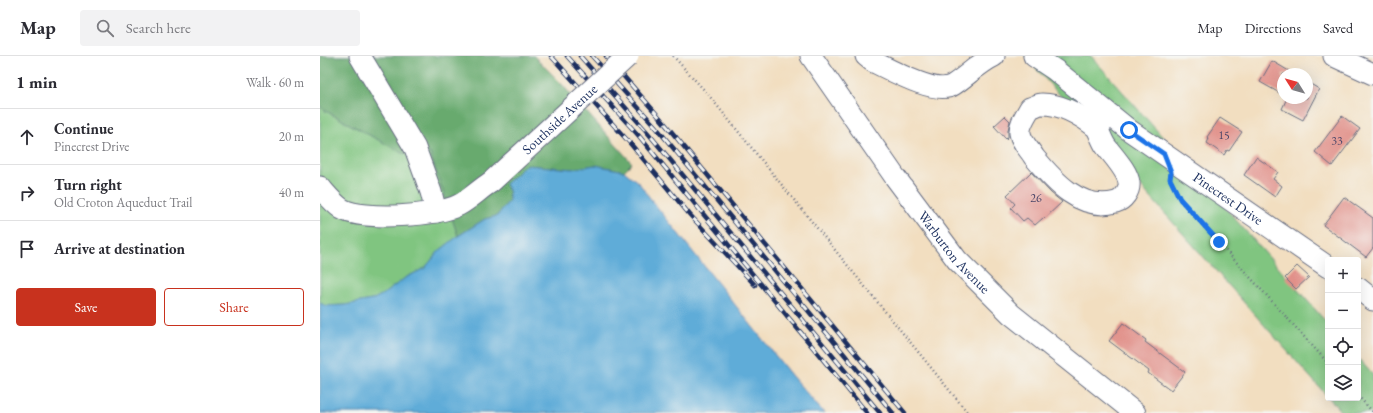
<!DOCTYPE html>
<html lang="en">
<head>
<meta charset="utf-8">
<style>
	body { margin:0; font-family:"EB Garamond",serif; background:#f2f2f3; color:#2b2b33 }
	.controls { position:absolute; right:12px; bottom:12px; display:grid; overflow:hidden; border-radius:4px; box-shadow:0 4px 16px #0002 }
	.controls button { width:36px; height:36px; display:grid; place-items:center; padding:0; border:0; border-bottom:1px solid #e1e1e2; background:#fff; color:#2b2b33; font:20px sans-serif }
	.compass { position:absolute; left:957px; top:12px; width:36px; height:36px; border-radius:50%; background:#fff; box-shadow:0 4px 16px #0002; rotate:307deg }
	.stop { position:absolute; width:12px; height:12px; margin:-9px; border:3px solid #1a73e8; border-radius:50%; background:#fff }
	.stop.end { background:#1a73e8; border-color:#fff; box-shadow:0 1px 4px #0008 }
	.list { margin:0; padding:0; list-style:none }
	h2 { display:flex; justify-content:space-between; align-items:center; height:52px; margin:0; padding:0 16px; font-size:17px }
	h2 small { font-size:13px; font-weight:400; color:#7c7c81 }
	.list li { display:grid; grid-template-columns:26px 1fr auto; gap:12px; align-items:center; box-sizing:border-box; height:56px; padding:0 16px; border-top:1px solid #e1e1e2 }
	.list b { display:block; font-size:15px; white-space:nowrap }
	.list p { margin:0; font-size:13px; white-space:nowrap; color:#7c7c81 }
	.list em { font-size:13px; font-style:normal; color:#7c7c81 }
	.actions { display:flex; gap:8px; padding:12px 16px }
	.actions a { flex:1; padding:9px 0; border:1px solid #c8321e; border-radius:4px; text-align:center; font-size:14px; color:#c8321e }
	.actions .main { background:#c8321e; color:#fff }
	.icon { flex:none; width:22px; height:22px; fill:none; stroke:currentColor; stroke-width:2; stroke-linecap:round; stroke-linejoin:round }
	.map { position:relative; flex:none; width:1053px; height:357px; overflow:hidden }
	header { display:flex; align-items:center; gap:24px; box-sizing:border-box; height:56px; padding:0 20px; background:#fff; border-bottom:1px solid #e1e1e2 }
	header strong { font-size:19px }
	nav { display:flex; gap:22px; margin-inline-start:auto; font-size:14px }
	.search { width:280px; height:36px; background:#f2f2f3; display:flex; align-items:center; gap:10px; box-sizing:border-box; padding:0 14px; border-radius:4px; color:#7c7c81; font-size:15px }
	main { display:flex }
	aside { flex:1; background:#fff }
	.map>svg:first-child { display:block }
	.green { fill:#80c580; stroke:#4e7a6f }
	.forest { fill:#68aa6e; stroke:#426c66 }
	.water { fill:#5eacd8; stroke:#3c6e9b }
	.building { fill:#e19089 }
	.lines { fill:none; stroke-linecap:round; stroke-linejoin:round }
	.minor-casing { stroke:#666c80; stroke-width:23 }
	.path { stroke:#666c80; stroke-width:2.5; stroke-dasharray:1 3; stroke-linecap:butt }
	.minor { stroke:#fff; stroke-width:21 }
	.rail-casing { stroke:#1b2f5e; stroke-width:4.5 }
	.rail { stroke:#f6f6f2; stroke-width:3; stroke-dasharray:9; stroke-linecap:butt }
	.minor-bridge-casing { stroke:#666c80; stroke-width:23; stroke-linecap:butt }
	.minor-bridge { stroke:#fff; stroke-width:21 }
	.route { stroke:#1a73e8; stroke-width:5 }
	.labels { text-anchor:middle; stroke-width:3; stroke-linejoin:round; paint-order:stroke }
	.number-label { font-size:12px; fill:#4c4769 }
	.street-label { font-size:14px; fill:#1b2f5e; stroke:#f6f6f2 }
</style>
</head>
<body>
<header>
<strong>Map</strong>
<div class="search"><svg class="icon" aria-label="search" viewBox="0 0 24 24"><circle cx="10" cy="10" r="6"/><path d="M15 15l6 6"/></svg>Search here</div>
<nav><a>Map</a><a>Directions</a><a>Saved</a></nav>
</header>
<main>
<aside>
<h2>1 min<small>Walk · 60 m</small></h2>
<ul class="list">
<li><svg class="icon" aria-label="ahead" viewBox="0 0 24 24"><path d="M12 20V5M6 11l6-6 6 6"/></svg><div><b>Continue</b><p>Pinecrest Drive</p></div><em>20 m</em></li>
<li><svg class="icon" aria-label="right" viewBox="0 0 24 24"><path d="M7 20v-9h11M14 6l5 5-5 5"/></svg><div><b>Turn right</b><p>Old Croton Aqueduct Trail</p></div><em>40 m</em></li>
<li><svg class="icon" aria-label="arrive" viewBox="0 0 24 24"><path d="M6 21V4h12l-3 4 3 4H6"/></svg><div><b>Arrive at destination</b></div></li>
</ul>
<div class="actions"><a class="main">Save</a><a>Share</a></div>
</aside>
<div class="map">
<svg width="1053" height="357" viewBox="0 0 1053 357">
	<rect width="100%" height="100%" fill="#f6f6f2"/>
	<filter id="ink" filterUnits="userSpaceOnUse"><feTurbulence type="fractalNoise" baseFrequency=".025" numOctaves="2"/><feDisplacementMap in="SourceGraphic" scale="8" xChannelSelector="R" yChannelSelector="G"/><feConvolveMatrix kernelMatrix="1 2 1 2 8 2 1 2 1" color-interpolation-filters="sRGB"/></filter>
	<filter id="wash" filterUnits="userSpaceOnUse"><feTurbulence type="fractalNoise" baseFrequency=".012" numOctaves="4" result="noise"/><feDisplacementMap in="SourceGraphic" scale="16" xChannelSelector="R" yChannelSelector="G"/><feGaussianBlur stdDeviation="0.9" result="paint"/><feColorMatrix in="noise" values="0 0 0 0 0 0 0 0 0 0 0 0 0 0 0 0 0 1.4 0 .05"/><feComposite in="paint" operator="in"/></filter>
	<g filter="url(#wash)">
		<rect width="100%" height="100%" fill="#f2dec0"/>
		<g class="green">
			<path d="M705 0H771L1008 268V341Z"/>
			<path d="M0 50 4 54 82 97H110L138 180 119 195 105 212 85 222 65 237 52 244 25 249 6 250 0 247Z"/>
			<path d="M1038 302 1053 319V357H1022L1009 342H1038Z"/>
		</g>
		<path class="forest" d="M0 0H214L239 25 312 107 304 115 275 109 252 113 206 109 189 136V145L177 160 165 163 138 180 110 97H82L4 54 0 50Z"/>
		<path class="water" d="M206 109 252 113 275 109 304 115 319 127 330 142 471 319 504 357H0V247L6 250 25 249 52 244 65 237 85 222 105 212 119 195 138 180 165 163 177 160 189 145V136L185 128Z"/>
		<g id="blocks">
			<g class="building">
				<path d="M952 5 974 18H963V39L940 26Z"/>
				<path d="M987 26 999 33 983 64 962 53 967 42H987Z"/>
				<path d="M685 60 690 65 688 74V81L686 83 674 70Z"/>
				<path d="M1022 60 1040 73 1012 110 995 96Z"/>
				<path d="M900 62 922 76 909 95 907 94 904 99 887 87 889 83 887 81Z"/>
				<path d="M936 101 958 116 953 123 962 130 955 141 924 119Z"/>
				<path d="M711 116 731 137 742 146 724 163 723 162 715 169 707 162 703 165 691 152 695 148 687 139Z"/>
				<path d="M1024 141 1053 162V192L1046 201 1003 169Z"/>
				<path d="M977 210 989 221 976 233 965 222Z"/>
				<path d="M803 267 826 284 825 286 865 316 851 334 828 317 829 315 789 285Z"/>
			</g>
		</g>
	</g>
	<g filter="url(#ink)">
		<use href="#blocks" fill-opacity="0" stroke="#666c80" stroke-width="1"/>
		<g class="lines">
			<defs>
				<g id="minor">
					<path d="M40 0 95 92 111 136 116 156"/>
					<path id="s1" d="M491 0 575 121 637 204 691 258 815 357"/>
					<path d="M546 0 552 5C569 13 616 40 633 29 647 20 659 7 674 0"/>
					<path id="s2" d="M714 0 735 14 809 74 1008 211"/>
					<path d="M1014 0 1053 18"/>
					<path d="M777 72C763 61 742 48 722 48 718 48 714 51 710 52 706 59 699 69 700 77 701 86 710 94 714 101 734 125 761 156 796 146 803 144 810 135 809 127 808 115 792 99 785 89 782 84 780 78 777 72L790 59"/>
					<path d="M0 131C7 139 13 147 22 153 43 165 117 160 139 149 150 143 160 133 171 126"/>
					<path d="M1038 232 1053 244"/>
				</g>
			</defs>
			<use href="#minor" class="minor-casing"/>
			<g class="path">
				<path d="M353 0 386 36 648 357"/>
				<path d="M852 126 859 143 1008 307"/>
				<path d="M1038 340 1053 356"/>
			</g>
			<use href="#minor" class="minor"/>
			<defs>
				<g id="rail">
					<path d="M231 0 309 86 370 159 435 229"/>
					<path d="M247 0 319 80 547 357"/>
					<path d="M260 0 328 77 560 357"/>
					<path d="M272 0 335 70 573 357"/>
					<path d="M286 0 341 63 585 357"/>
				</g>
			</defs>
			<use href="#rail" class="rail-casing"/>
			<use href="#rail" class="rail"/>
			<defs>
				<g id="minor-bridge">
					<path id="s3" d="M171 126 308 0"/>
				</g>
			</defs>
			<use href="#minor-bridge" class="minor-bridge-casing"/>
			<use href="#minor-bridge" class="minor-bridge"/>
		</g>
	</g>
	<g class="lines" filter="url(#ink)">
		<path class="route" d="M809 74 844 98 851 116 850 123 860 143 899 186"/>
	</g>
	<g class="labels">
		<g class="number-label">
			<text x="904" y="83">15</text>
			<text x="1017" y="89">33</text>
			<text x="716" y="146">26</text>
		</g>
		<g class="street-label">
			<text dy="5" stroke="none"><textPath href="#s3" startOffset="93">Southside Avenue</textPath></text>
			<text dy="5" stroke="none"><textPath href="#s2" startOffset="241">Pinecrest Drive</textPath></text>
			<text dy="5" stroke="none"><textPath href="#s1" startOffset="243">Warburton Avenue</textPath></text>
		</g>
	</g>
</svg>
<div class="controls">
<button>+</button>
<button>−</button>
<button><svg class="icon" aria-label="locate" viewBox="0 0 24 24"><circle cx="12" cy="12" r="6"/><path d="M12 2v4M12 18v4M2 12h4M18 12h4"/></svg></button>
<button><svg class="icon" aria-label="layers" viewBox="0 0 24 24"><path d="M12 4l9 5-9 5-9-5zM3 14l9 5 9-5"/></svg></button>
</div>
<svg class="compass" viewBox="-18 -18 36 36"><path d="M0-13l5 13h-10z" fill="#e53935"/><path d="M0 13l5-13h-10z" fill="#7c7c81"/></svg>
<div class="stop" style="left:809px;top:74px"></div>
<div class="stop end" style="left:899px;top:186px"></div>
</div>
</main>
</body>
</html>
